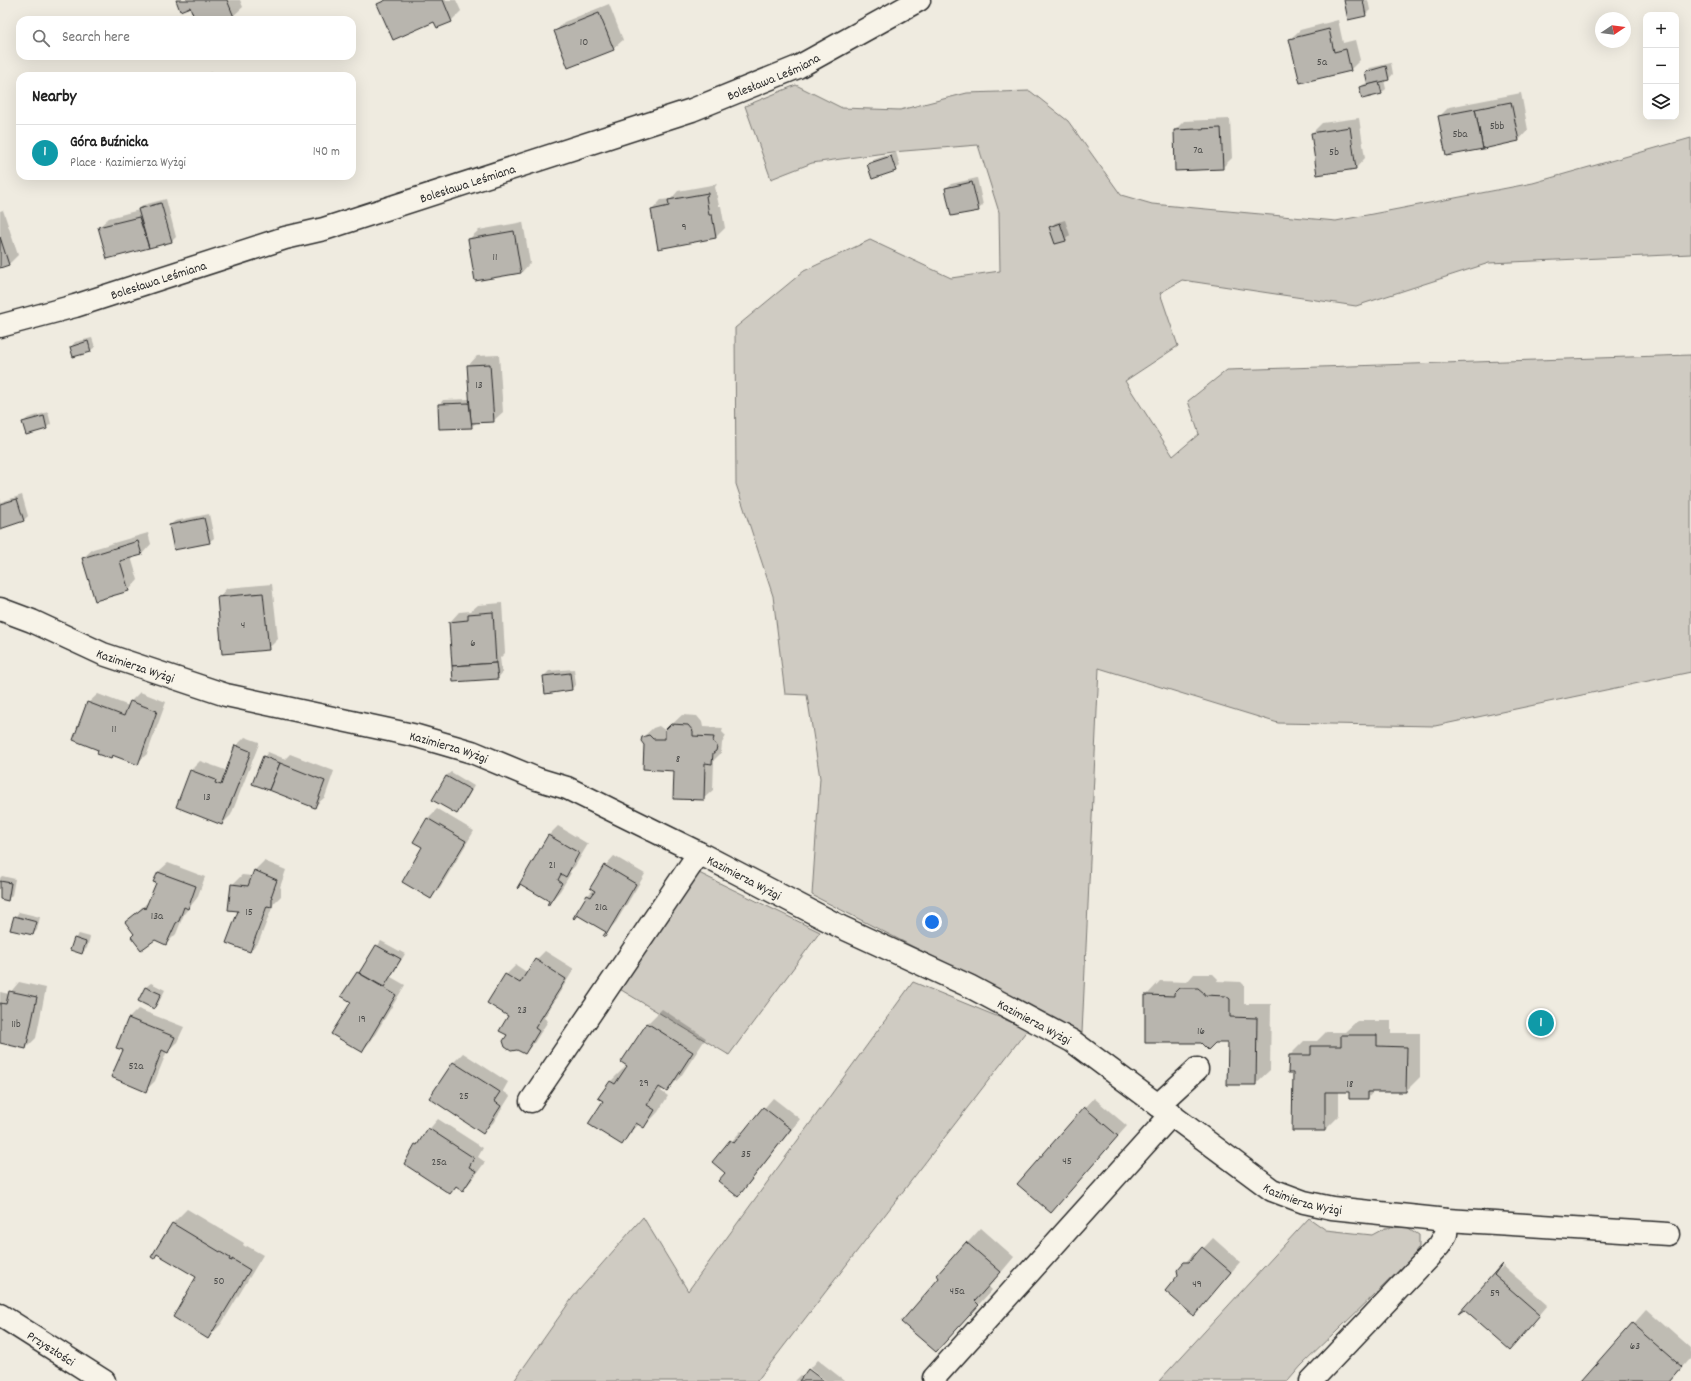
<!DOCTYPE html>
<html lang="en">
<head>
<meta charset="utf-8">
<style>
	body { margin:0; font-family:Dekko,sans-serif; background:#f6f6f6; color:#222 }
	.controls { position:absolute; right:12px; top:12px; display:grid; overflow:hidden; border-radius:8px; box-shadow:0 4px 16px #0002 }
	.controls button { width:36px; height:36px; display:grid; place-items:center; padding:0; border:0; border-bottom:1px solid #e0e0e0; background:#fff; color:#222; font:20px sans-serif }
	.compass { position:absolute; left:1595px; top:12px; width:36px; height:36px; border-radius:50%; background:#fff; box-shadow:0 4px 16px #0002; rotate:77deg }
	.you { position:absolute; left:932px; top:922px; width:14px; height:14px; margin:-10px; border:3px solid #fff; border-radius:50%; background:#1a73e8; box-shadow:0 0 0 6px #1a73e833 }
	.badge { display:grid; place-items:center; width:26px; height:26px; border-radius:50%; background:#db2777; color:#fff; font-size:13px; font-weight:700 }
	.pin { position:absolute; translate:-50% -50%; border:2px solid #fff; box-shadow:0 1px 4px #0006 }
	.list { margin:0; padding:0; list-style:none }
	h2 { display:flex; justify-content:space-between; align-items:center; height:52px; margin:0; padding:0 16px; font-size:17px }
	h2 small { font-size:13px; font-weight:400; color:#767676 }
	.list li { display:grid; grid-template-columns:26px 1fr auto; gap:12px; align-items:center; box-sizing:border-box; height:56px; padding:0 16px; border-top:1px solid #e0e0e0 }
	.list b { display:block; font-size:15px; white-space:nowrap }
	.list p { margin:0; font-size:13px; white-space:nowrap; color:#767676 }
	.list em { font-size:13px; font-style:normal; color:#767676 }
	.icon { flex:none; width:22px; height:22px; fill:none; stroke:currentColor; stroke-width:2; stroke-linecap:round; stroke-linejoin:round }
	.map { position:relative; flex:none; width:1691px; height:1381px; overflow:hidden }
	.search { position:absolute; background:#fff; box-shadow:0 4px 16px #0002; left:16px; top:16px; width:340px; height:44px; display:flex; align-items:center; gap:10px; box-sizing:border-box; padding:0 14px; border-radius:12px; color:#767676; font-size:15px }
	.panel { position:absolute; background:#fff; box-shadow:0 4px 16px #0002; left:16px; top:72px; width:340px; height:108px; border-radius:12px }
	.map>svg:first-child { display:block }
	.green { fill:#cfcbc2; stroke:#7d7b76 }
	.shadow { fill:#0003 }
	.building { fill:#b8b5ae; stroke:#2b2b2b }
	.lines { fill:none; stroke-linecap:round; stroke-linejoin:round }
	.minor-casing { stroke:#2b2b2b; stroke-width:25 }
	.minor { stroke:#f7f3e8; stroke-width:22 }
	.labels { text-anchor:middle; stroke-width:4; stroke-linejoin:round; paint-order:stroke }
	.number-label { font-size:11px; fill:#4e4e4c }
	.street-label { font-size:13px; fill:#2b2b2b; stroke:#f7f3e8 }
</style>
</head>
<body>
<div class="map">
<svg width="1691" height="1381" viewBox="0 0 1691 1381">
	<rect width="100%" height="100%" fill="#efebe0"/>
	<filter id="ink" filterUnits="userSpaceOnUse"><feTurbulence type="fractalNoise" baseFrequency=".025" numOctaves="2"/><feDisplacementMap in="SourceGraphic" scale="8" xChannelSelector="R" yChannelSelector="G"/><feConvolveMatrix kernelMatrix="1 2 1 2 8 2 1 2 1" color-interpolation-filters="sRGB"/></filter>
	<g filter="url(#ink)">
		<g class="green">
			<path d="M796 85 842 108 900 110 967 93 1030 91 1068 121 1121 195 1152 204 1336 221 1533 183 1691 138V254L1489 263 1356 306 1182 280 1160 293 1178 346 1125 381 1173 456 1199 434 1188 401 1227 370 1691 355V672L1435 726 1278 723 1099 668 1082 1033 812 895 820 778 807 695 785 694 773 596 736 484 735 328 804 271 870 240 951 278 1000 271 999 212 978 145 892 152 812 163 771 179 745 106Z"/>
			<path d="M699 873 820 932 729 1055 618 988Z"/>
			<path d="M913 982 1028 1029 757 1381H514L573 1297 643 1217 688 1291Z"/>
			<path d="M1309 1218 1326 1230 1372 1235 1385 1228 1407 1227 1419 1235V1247L1412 1258 1301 1366 1288 1381H1159Z"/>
		</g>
		<g class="shadow">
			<path d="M177 0H240L243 7 233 16 222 20H196L191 6Z"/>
			<path d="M383 0H456L461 11 451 21H435L379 4Z"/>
			<path d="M1345 0H1368L1370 10 1365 15Z"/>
			<path d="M609 4 623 40 613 49 555 32 564 22Z"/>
			<path d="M1338 20 1343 43 1355 40 1360 60 1350 70 1290 39 1300 30Z"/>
			<path d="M1391 63 1393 74 1389 79 1384 80 1386 89 1381 93 1360 87 1368 82 1366 72 1370 68Z"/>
			<path d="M212 72 214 76H202Z"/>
			<path d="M1521 93 1528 130 1519 140 1447 155 1439 117 1449 107Z"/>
			<path d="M1359 118 1365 158 1356 168 1318 174 1312 133 1322 123Z"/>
			<path d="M1230 119 1232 158 1222 168 1175 130 1184 121Z"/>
			<path d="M896 152 900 166 895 170 869 164 873 160Z"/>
			<path d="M977 178 983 205 978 210 946 188 951 184Z"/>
			<path d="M717 184 715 187 719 206H721L725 228 716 237 652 210 661 200 671 199 678 191Z"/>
			<path d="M166 199 176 237 172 241 108 257 99 227 109 218 139 210 143 205Z"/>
			<path d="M3 210 18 255 9 264 0 267V211Z"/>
			<path d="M1065 220 1070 235 1065 240 1051 227 1055 223Z"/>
			<path d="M523 222 530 263 521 273 469 239 479 230Z"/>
			<path d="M92 338 95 347 90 351 71 347 75 342Z"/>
			<path d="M499 355 503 412 493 421 476 423 471 427 439 405 443 400 470 399 468 366 477 356Z"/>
			<path d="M48 412 51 424 46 428 23 422 28 418Z"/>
			<path d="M22 495 28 516 24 520 0 528V498L1 502Z"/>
			<path d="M209 514 214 538 209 542 170 525 175 521Z"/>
			<path d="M148 533 151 544 142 554 131 557 138 580 129 590 83 558 93 549Z"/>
			<path d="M272 584 278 639 268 649 218 598 227 588Z"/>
			<path d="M502 603 505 653 500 658 502 673 498 678 450 622 459 612 471 611 478 605Z"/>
			<path d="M574 669 576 685 571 689 544 676 549 671Z"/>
			<path d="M140 692 166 702 147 754 137 763 114 755 110 758 99 749 88 703 98 694 129 706 131 701Z"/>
			<path d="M682 715 697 716 702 722 703 727 723 728 722 732 726 736 722 743 721 753 714 760 713 790 703 799 675 770 645 745 643 737 653 728 659 726 663 729 666 730Z"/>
			<path d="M245 737 259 742V744L231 815 222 824 177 807 191 770 200 761 225 770 224 774H226L236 746Z"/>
			<path d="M268 752 285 759 290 754 334 771 325 797 315 806 264 757Z"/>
			<path d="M451 772 474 786 461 809 456 813 433 799 446 776Z"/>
			<path d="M437 809 474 831 440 888 431 898 423 847 414 841 428 818Z"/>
			<path d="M558 826 588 844 575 866 569 872 571 873 560 891 551 901 520 883 549 835Z"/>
			<path d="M614 856 645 874 616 922 607 932 576 914 588 895 594 889 605 866Z"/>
			<path d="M264 861 286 870 280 887 281 888V896L274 903 259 941 250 951 232 885 242 875 252 876 254 871Z"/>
			<path d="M168 863 205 877 197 898 184 914 176 934 166 944 135 934 126 922 149 901 157 882 158 872Z"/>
			<path d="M2 876 15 879 12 895 7 900 0 898V878Z"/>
			<path d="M19 912 40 917 37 930 33 934 15 917Z"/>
			<path d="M79 934 90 937 87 948 82 953 72 950 75 938Z"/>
			<path d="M381 941 405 954 391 977 405 985 371 1041 362 1051 352 1002 343 996 358 972 365 965Z"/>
			<path d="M545 951 574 969 544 1018 548 1021 534 1043 525 1053 508 1035 510 1016 506 975 516 965 528 973 536 960Z"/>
			<path d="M1194 974H1213L1218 979 1217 981 1241 982 1244 985V1004H1271L1270 1070 1255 1084 1229 1042 1146 996 1160 981 1187 982Z"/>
			<path d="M19 982 46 988 36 1038 26 1048 0 1042V992L9 994Z"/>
			<path d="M151 983 165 990 158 1004 153 1008 139 1001 146 987Z"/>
			<path d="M138 1009 184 1027 177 1042 167 1051 155 1081 146 1090 124 1050 129 1018Z"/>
			<path d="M662 1009 706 1038 681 1076 667 1091 663 1088 661 1091 668 1096 658 1112 644 1127 639 1124 621 1144 604 1101 600 1098 611 1081 625 1067 626 1068 628 1065 623 1062 648 1023Z"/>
			<path d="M1357 1021H1391V1033H1420V1077L1406 1091H1374L1368 1098 1350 1091H1339V1116L1325 1130 1294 1072 1290 1055 1304 1041H1317L1326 1032H1345Z"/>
			<path d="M463 1053 508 1082 503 1091 510 1096 493 1123 483 1132 454 1062Z"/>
			<path d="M773 1098 800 1119 747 1186 738 1195 726 1173 713 1162 741 1131 743 1133Z"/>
			<path d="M1094 1098 1127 1126 1051 1212 1018 1184Z"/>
			<path d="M438 1119 483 1148 478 1157 485 1162 472 1180 463 1190 457 1186 450 1193 416 1145Z"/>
			<path d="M187 1209 244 1243 243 1245 246 1247 247 1246 263 1255 222 1323 208 1338 197 1277 158 1253 154 1257 153 1256 173 1223Z"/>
			<path d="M981 1228 1014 1257 989 1287 992 1290 936 1351 941 1278 938 1275Z"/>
			<path d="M1213 1238 1240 1262 1203 1305 1179 1275 1185 1263 1194 1253H1199Z"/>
			<path d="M1503 1266 1548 1305 1519 1339 1494 1275Z"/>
			<path d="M1647 1309 1691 1348V1358L1671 1381H1582Z"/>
			<path d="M818 1360 845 1381H826L810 1369Z"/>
			<path d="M801 1375 803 1377 822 1381H795Z"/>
		</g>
		<g class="building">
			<path d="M176 0H227L234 17 225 20H195L190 7 180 11Z"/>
			<path d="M386 0H443L452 22 437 28 434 22 393 40 377 4Z"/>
			<path d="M1344 0H1363L1366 16 1348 20Z"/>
			<path d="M599 13 614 50 568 68 554 31Z"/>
			<path d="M1329 29 1334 52 1346 49 1351 71 1300 83 1289 39Z"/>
			<path d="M1386 66 1389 80 1368 85 1365 72Z"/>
			<path d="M1379 82 1382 94 1362 99 1359 87Z"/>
			<path d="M1511 102 1519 141 1483 149 1475 109Z"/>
			<path d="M1475 109 1483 149 1446 156 1438 116Z"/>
			<path d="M1350 127 1356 169 1317 175 1311 133Z"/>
			<path d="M1221 128 1223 169 1175 171 1174 130Z"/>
			<path d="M891 156 896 171 872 179 867 164Z"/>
			<path d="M972 182 979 211 951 216 945 188Z"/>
			<path d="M708 193V195L706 196 709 215H712L716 238 658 249 651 210 669 206 668 200Z"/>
			<path d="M161 203 172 242 149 248 138 209Z"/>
			<path d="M139 217 149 248 107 259 98 227Z"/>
			<path d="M1060 223 1066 241 1055 244 1049 227Z"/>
			<path d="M514 231 521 273 475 281 468 239Z"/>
			<path d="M0 237 9 265 0 268Z"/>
			<path d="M88 341 91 352 73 357 70 347Z"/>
			<path d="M490 364 494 422 471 423 467 365Z"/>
			<path d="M469 403 472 428 439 429 438 404Z"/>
			<path d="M44 416 47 429 26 435 22 422Z"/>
			<path d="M17 499 24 521 0 529V504Z"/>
			<path d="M204 518 210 543 174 550 169 525Z"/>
			<path d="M138 541 142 555 120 561 129 591 95 601 82 558Z"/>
			<path d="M263 593 269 650 222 654 217 597Z"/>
			<path d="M493 612 496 663 452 666 449 622 468 620V614Z"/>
			<path d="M496 663 498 679 453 682 452 666Z"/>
			<path d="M570 673 572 690 545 694 543 676Z"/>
			<path d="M130 701 157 711 138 765 112 755 111 759 97 754 98 750 73 740 87 702 124 716Z"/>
			<path d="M671 724 688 725 693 731V736L714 737 713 741 717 746 716 751 713 753 712 764 705 763 704 800 673 799 674 771 643 769 644 745 641 741 642 737 649 735 653 739H665V730Z"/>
			<path d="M235 745 250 751V754L222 825 176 807 190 770 216 780 215 783 221 785Z"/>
			<path d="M263 756 280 763 269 790 252 784Z"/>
			<path d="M280 763 325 781 315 808 269 790Z"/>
			<path d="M446 776 471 790 457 814 432 800Z"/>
			<path d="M427 818 466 841 431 899 402 882 422 847 413 842Z"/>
			<path d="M548 835 579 853 566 877 561 874 558 880 562 883 548 906 547 905 549 901 520 884 518 889 517 888Z"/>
			<path d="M604 865 636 884 605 937 603 936 606 932 577 915 574 919 573 918 587 895 591 897 595 891 590 888Z"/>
			<path d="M254 870 277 880 271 897H272V907L267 906 250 952 226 943 238 911 228 910 231 884 248 886Z"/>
			<path d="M158 872 196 886 188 909 184 907 179 921 176 923 166 945 155 940 141 950 131 937 134 934 125 922 144 907 145 909 156 883 153 882Z"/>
			<path d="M0 881 11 883 8 901 0 899Z"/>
			<path d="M14 916 37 922 33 935 10 930Z"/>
			<path d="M74 938 86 942 82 954 70 950Z"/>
			<path d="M376 945 401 959 384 987 359 973Z"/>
			<path d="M535 959 566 979 535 1028 539 1031 525 1054 517 1050 511 1051 505 1047 503 1041 507 1035 499 1031 508 1016 487 1003 505 974 520 983Z"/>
			<path d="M357 972 396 995 362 1052 331 1034 351 1002 341 996Z"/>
			<path d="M145 987 161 994 154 1009 138 1001Z"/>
			<path d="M1179 988H1198L1204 993V995L1226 996 1230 999V1017L1257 1018 1256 1085H1227L1228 1043H1215L1208 1050 1201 1043H1145V995L1174 996V993Z"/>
			<path d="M9 991 37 997 26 1049 0 1043V1003L6 1004Z"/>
			<path d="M128 1018 175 1037 168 1053 162 1050 146 1092 111 1077 123 1050 116 1048Z"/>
			<path d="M647 1023 693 1052 667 1092 659 1087 647 1105 655 1110 644 1128 636 1123 622 1145 588 1124 603 1101 598 1098 610 1081 615 1084 627 1066 621 1062Z"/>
			<path d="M1341 1035H1377V1046L1407 1047 1406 1092H1368V1099H1349V1092H1325V1131H1292L1293 1073H1288L1289 1055H1311V1046H1341Z"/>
			<path d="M453 1062 500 1092 494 1101 501 1106 483 1134 429 1098Z"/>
			<path d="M763 1107 791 1129 738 1197 718 1181 725 1173 712 1162 730 1140 734 1143Z"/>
			<path d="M1084 1107 1118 1136 1051 1213 1017 1184Z"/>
			<path d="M428 1128 474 1158 469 1167 476 1171 463 1191 456 1186 450 1194 404 1164 415 1144 417 1145Z"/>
			<path d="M172 1223 230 1258 229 1260 232 1261V1259L250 1270 208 1339 173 1317 196 1277 157 1254 154 1259 151 1257Z"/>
			<path d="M966 1242 1001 1272 975 1301 979 1305 936 1352 901 1322 939 1278 937 1275Z"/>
			<path d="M1202 1247 1231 1272 1194 1316 1165 1291 1178 1275 1177 1270 1184 1262H1189Z"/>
			<path d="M1502 1264 1494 1275 1540 1315 1510 1350 1464 1310 1458 1314Z"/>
			<path d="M1632 1323 1683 1367 1671 1381H1581Z"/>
			<path d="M808 1369 824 1381H799Z"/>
		</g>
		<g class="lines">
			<defs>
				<g id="minor">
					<path id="s1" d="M0 326 75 306 285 238 324 229 692 110 798 67 919 0"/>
					<path id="s2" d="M0 609 32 621 103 654 226 695 417 736 472 752 537 779 567 788 699 853 841 927 969 986 1072 1041 1272 1190 1304 1202 1332 1208 1447 1220 1668 1234"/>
					<path d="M531 1101 699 853"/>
					<path d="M1158 1105 1197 1069"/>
					<path id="s3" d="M0 1315 104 1381"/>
					<path d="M934 1378 1172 1114"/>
					<path d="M1311 1381 1439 1246 1446 1234 1447 1220"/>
				</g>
			</defs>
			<use href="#minor" class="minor-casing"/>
			<use href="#minor" class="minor"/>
		</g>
	</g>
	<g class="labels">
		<g class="number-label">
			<text x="584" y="45">10</text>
			<text x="1322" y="65">5a</text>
			<text x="1497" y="129">5bb</text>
			<text x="1460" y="137">5ba</text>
			<text x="1198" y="153">7a</text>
			<text x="1334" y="155">5b</text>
			<text x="684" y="230">9</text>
			<text x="495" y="260">11</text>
			<text x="479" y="388">13</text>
			<text x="243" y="628">4</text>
			<text x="473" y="646">6</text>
			<text x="114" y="732">11</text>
			<text x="678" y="762">8</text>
			<text x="207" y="800">13</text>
			<text x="552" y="868">21</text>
			<text x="601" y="910">21a</text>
			<text x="249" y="915">15</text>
			<text x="157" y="919">13a</text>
			<text x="522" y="1013">23</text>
			<text x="362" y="1022">19</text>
			<text x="16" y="1027">11b</text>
			<text x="1201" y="1034">16</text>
			<text x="136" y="1069">52a</text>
			<text x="644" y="1086">29</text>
			<text x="1350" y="1087">18</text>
			<text x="464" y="1099">25</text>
			<text x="746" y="1157">35</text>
			<text x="1067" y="1164">45</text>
			<text x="439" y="1165">25a</text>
			<text x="219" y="1284">50</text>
			<text x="1197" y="1287">49</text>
			<text x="957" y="1294">45a</text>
			<text x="1495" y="1296">59</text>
			<text x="1635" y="1349">63</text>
		</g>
		<g class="street-label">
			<text dy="5" stroke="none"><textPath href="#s1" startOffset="813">Bolesława Leśmiana</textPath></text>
			<text dy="5" stroke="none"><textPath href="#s1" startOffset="489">Bolesława Leśmiana</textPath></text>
			<text dy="5" stroke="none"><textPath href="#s1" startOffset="165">Bolesława Leśmiana</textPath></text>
			<text dy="5" stroke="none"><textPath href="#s2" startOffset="147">Kazimierza Wyżgi</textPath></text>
			<text dy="5" stroke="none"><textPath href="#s2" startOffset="471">Kazimierza Wyżgi</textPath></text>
			<text dy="5" stroke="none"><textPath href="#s2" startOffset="795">Kazimierza Wyżgi</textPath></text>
			<text dy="5" stroke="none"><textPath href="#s2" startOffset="1119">Kazimierza Wyżgi</textPath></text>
			<text dy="5" stroke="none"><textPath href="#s2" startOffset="1443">Kazimierza Wyżgi</textPath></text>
			<text dy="5" stroke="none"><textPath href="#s3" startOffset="61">Przyszłości</textPath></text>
		</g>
	</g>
</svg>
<div class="controls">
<button>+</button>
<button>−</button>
<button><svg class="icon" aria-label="layers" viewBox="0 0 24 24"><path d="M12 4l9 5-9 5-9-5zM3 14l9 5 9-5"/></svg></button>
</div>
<svg class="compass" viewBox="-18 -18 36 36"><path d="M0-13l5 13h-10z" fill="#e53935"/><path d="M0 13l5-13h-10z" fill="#767676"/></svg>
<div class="you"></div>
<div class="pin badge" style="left:1541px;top:1023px;background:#0f9aa8">1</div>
<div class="search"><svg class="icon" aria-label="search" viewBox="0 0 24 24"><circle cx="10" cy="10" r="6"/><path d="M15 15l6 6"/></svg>Search here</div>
<section class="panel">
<h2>Nearby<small></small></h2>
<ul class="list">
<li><span class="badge" style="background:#0f9aa8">1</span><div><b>Góra Buźnicka</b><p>Place · Kazimierza Wyżgi</p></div><em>140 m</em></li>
</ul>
</section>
</div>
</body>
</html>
